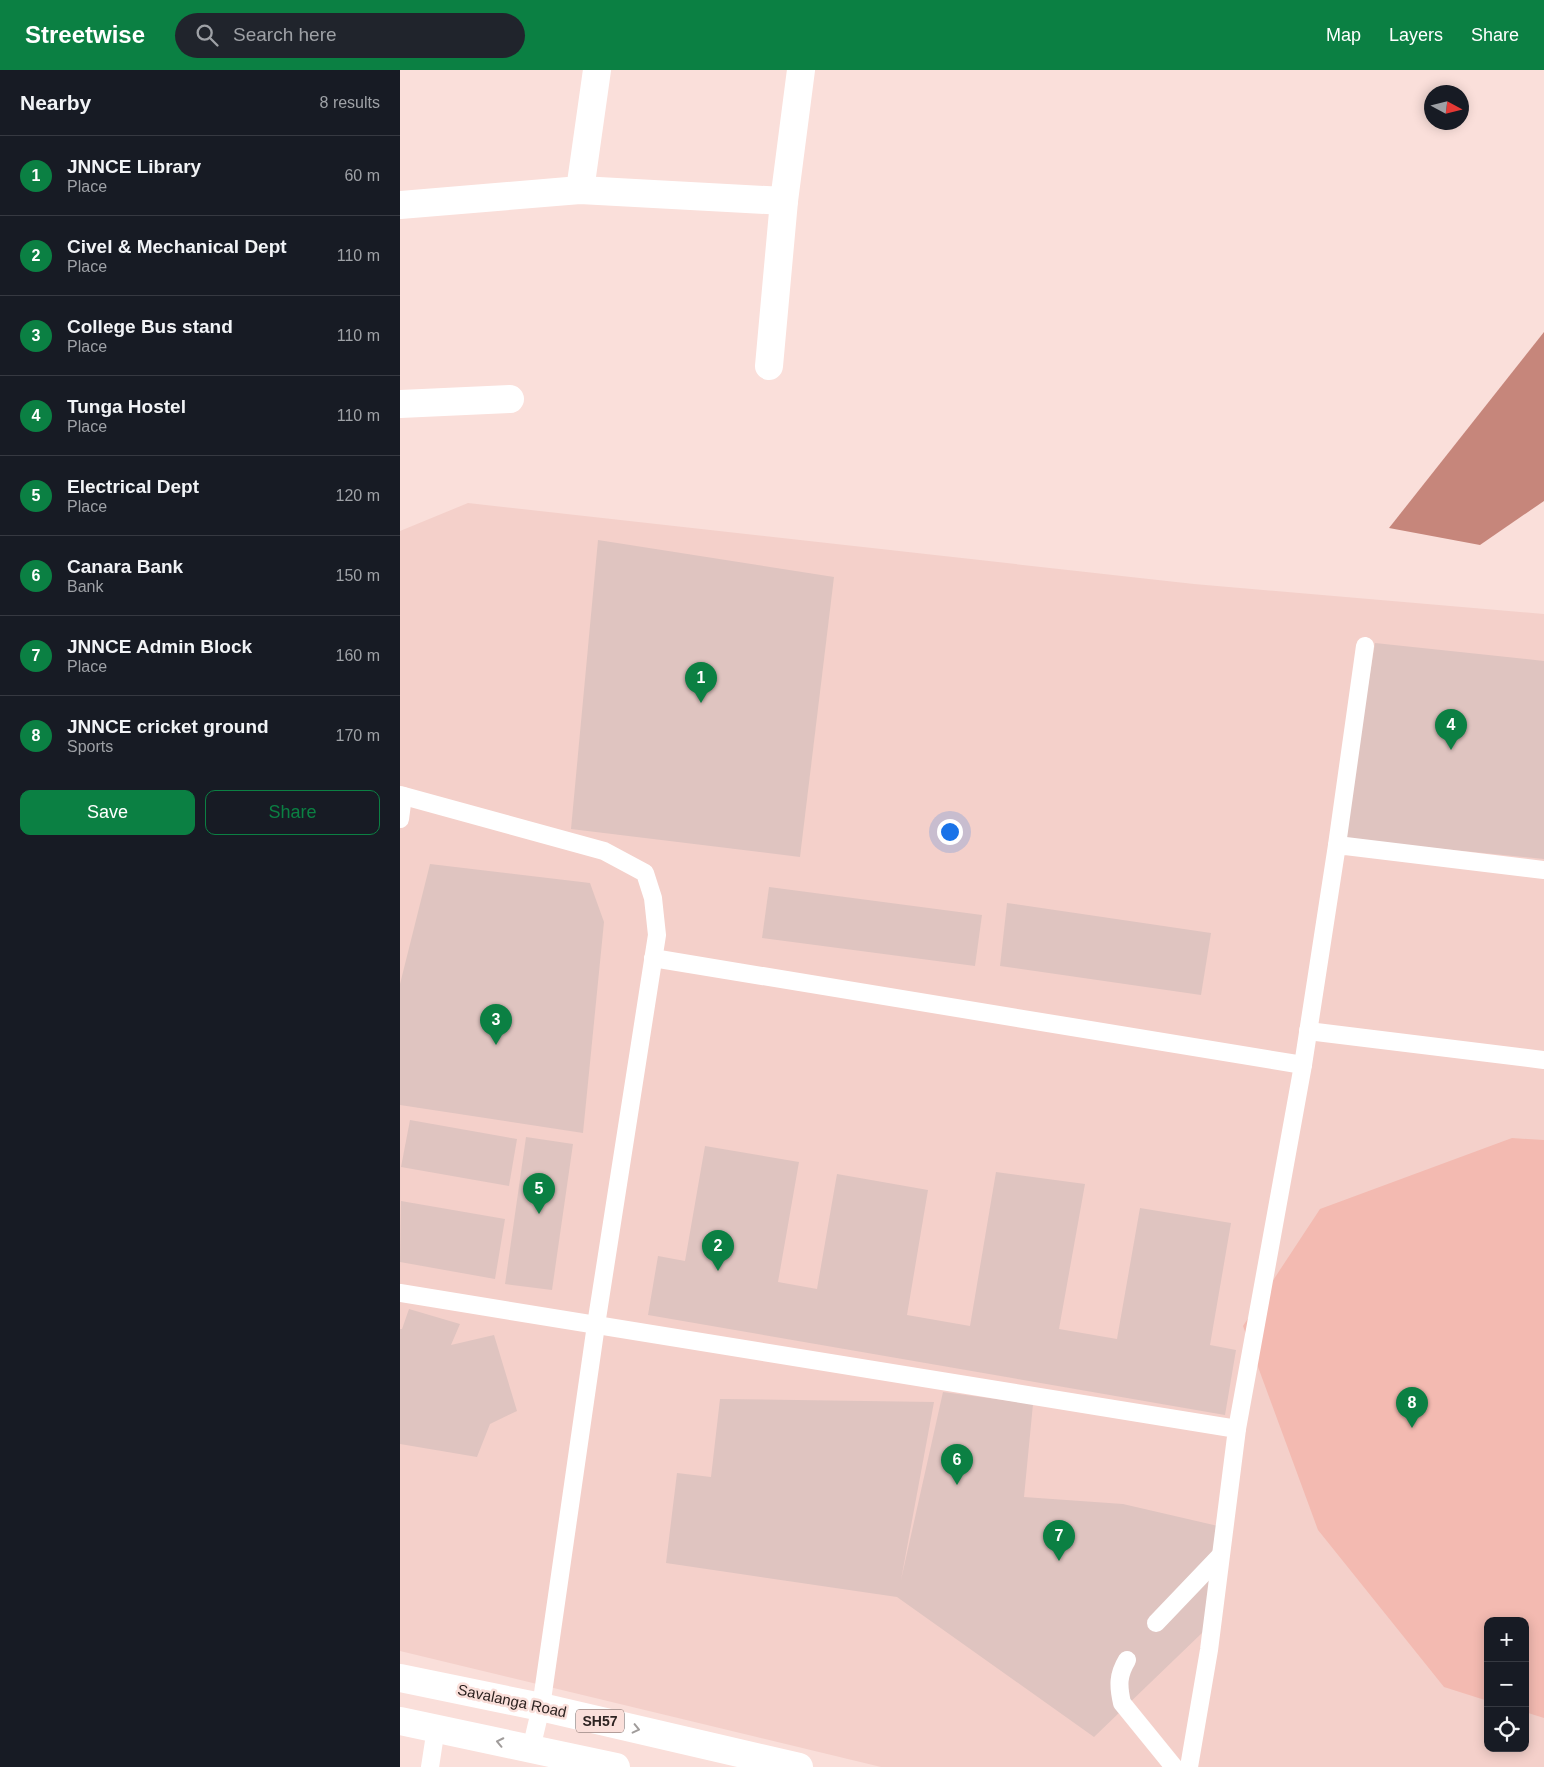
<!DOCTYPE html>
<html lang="en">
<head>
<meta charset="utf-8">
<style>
	body { margin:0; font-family:Arial,sans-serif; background:#20242c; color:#f1f3f6 }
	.controls { position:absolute; right:15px; bottom:15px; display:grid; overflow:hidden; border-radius:10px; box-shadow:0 2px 12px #0003 }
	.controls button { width:45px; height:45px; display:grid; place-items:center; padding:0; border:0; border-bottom:1px solid #363941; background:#171b24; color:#f1f3f6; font:25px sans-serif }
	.compass { position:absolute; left:1024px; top:15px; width:45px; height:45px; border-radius:50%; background:#171b24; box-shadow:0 2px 12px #0003; rotate:97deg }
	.you { position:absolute; left:549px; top:761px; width:18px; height:18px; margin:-12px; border:4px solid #fff; border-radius:50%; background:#1a73e8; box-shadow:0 0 0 8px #1a73e833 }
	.badge { display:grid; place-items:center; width:32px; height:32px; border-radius:50%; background:#0b8043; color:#fff; font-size:16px; font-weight:700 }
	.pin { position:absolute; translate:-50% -41px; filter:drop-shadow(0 1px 2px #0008) }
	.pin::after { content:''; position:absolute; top:26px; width:18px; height:15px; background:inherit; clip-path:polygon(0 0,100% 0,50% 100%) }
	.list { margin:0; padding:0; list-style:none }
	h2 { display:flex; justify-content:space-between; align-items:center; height:65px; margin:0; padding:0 20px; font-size:21px }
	h2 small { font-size:16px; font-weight:400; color:#9ea1a6 }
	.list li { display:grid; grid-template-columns:32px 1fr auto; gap:15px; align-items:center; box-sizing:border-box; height:80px; padding:0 20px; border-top:1px solid #363941 }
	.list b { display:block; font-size:19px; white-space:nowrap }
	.list p { margin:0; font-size:16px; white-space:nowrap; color:#9ea1a6 }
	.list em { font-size:16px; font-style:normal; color:#9ea1a6 }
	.actions { display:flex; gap:10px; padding:15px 20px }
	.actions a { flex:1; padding:11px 0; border:1px solid #0b8043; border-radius:10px; text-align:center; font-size:18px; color:#0b8043 }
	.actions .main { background:#0b8043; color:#fff }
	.icon { flex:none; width:28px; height:28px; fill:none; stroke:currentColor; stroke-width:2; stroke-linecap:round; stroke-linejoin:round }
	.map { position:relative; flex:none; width:1144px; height:1697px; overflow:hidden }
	header { display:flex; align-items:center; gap:30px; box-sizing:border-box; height:70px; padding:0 25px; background:#0b8043; color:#fff }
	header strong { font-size:24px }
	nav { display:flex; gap:28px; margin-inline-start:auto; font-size:18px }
	.search { width:350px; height:45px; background:#20242c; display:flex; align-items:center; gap:12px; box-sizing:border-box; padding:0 18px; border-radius:28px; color:#9ea1a6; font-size:19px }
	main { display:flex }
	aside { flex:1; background:#171b24 }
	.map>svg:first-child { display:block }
	.built { fill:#f4d0ca; fill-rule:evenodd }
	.grass { fill:#f3bab1 }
	.water { fill:#c6867b }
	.building { fill:#dfc4c0 }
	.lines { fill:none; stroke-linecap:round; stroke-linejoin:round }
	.service { stroke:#fff; stroke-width:18 }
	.minor { stroke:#fff; stroke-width:28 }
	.primary { stroke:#fff; stroke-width:28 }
	.oneway { stroke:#a09c9b }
	.labels { text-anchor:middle; stroke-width:5; stroke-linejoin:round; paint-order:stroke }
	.shield { fill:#fadfda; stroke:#6a5b58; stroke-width:1 }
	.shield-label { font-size:14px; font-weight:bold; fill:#2d2321 }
	.street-label { font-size:15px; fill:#2d2321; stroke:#fadfda }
</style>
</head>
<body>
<header>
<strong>Streetwise</strong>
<div class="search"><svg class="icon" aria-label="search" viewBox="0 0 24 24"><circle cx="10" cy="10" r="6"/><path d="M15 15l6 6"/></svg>Search here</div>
<nav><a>Map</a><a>Layers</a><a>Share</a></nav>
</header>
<main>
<aside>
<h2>Nearby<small>8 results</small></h2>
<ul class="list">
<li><span class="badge">1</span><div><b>JNNCE Library</b><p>Place</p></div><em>60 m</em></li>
<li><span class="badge">2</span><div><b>Civel &amp; Mechanical Dept</b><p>Place</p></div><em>110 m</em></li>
<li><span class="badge">3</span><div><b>College Bus stand</b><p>Place</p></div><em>110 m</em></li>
<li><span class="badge">4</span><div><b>Tunga Hostel</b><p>Place</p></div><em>110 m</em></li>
<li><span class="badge">5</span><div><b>Electrical Dept</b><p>Place</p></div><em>120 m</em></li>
<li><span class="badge">6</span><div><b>Canara Bank</b><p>Bank</p></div><em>150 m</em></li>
<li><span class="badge">7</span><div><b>JNNCE Admin Block</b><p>Place</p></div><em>160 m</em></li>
<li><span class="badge">8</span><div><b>JNNCE cricket ground</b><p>Sports</p></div><em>170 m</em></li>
</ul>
<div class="actions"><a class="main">Save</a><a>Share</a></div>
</aside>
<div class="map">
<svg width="1144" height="1697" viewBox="0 0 1144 1697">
	<rect width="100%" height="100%" fill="#fadfda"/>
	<path class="built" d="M68 433 794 514 1144 544V1697H481L0 1581V461ZM1088 1551H1125V1678H1088Z"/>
	<path class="grass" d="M1112 1068 1144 1070V1648L1125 1642V1551H1088V1631L1044 1617 918 1460 843 1256 920 1139Z"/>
	<path class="water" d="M1144 262V431L1080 475 989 458Z"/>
	<g class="building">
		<path d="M198 470 434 507 400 787 171 759Z"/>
		<path d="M975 573 1144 591V789L943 769Z"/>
		<path d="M30 794 190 813 204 852 183 1063 0 1035V914Z"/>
		<path d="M369 817 582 845 575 896 362 868Z"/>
		<path d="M607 833 811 863 801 925 600 896Z"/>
		<path d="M10 1050 117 1069 109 1116 1 1097Z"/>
		<path d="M126 1067 173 1074 152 1220 105 1214Z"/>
		<path d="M305 1076 399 1092 378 1212 417 1219 437 1104 528 1120 507 1245 570 1256 596 1102 685 1114 659 1259 717 1269 740 1138 831 1153 810 1275 836 1280 825 1345 248 1245 258 1186 285 1191Z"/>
		<path d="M1 1131 105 1149 95 1209 0 1192Z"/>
		<path d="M9 1239 60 1254 51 1275 94 1265 117 1341 90 1354 77 1387 0 1374V1259H2Z"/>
		<path d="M543 1322 633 1334 624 1427 723 1434 818 1456 803 1562 694 1667 497 1527 266 1493 277 1403 311 1407 320 1329 534 1332 501 1510Z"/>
	</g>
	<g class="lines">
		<g class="service">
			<path d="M0 725 204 781 245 803 253 828 257 865 196 1255 141 1637 131 1679"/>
			<path d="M0 749 3 726"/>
			<path d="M937 775 965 576"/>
			<path d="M253 888 903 995"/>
			<path d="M908 961 1144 990"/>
			<path d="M0 1223 837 1359 809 1580 789 1697"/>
			<path d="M837 1359 903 995 937 775 1144 800"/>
			<path d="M756 1553 820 1486"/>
			<path d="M727 1590C718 1605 718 1615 722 1633L774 1697"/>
			<path d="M30 1697 36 1658"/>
		</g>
		<g class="minor">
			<path d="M180 120 197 0"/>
			<path d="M0 135 180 120 384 131 401 0"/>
			<path d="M369 296 384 131"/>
			<path d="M0 334 110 329"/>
		</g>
		<g class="primary">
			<path d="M0 1608 141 1637 399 1697"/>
			<path d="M0 1651 216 1697"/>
		</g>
	</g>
	<defs><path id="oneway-chevron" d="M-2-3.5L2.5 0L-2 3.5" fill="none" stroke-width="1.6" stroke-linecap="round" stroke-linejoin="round" transform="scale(1.25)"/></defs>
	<g class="oneway">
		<use href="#oneway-chevron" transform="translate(236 1659) rotate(13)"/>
		<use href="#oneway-chevron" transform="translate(100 1672) rotate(-168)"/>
	</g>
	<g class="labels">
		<rect class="shield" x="176" y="1639.5" width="48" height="23" rx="4"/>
		<g class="shield-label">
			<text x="200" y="1656">SH57</text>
		</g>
		<g class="street-label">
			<text transform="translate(112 1631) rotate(12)" y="5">Savalanga Road</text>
		</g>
	</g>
</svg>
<div class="controls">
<button>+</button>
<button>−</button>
<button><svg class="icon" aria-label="locate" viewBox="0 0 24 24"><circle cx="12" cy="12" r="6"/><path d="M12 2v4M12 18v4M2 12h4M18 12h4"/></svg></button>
</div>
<svg class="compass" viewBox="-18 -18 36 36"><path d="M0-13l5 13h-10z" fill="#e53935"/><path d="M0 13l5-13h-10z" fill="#9ea1a6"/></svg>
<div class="you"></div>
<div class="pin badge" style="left:301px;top:633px">1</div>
<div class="pin badge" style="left:318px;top:1201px">2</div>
<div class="pin badge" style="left:96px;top:975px">3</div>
<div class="pin badge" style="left:1051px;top:680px">4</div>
<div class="pin badge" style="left:139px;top:1144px">5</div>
<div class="pin badge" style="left:557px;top:1415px">6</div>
<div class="pin badge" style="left:659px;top:1491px">7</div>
<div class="pin badge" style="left:1012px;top:1358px">8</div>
</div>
</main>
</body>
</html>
